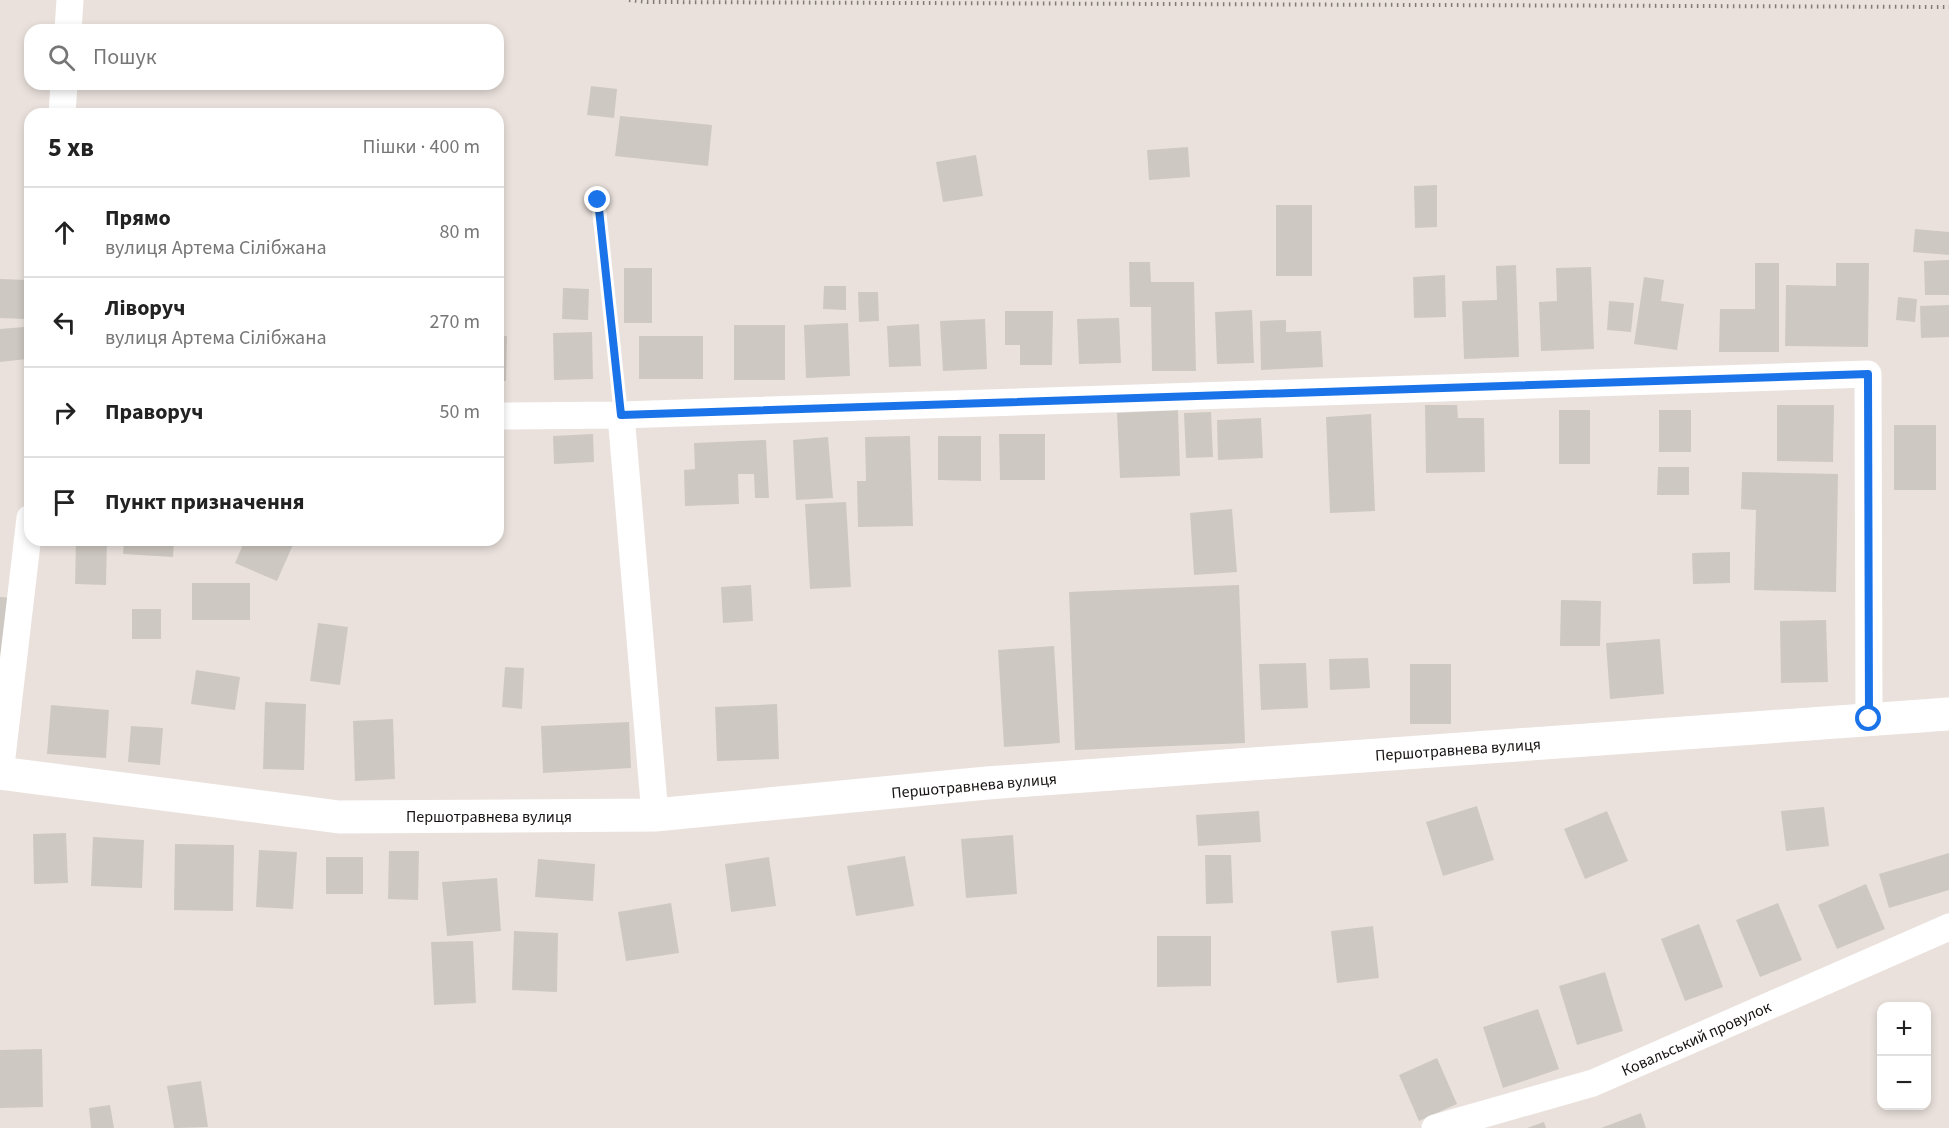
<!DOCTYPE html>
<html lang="uk">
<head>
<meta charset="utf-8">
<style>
	body { margin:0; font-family:"Source Sans 3",sans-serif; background:#f2f2f2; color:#222 }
	.controls { position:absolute; right:18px; bottom:18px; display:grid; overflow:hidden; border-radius:12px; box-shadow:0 3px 9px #0003 }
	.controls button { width:54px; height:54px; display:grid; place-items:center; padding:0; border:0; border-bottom:2px solid #e0e0e0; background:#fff; color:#222; font:30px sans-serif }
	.stop { position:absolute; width:18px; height:18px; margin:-14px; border:4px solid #1a73e8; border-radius:50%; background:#fff }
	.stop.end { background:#1a73e8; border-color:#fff; box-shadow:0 2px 6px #0008 }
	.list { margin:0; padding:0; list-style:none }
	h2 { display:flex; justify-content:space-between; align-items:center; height:78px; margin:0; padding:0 24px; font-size:26px }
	h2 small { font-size:20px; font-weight:400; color:#767676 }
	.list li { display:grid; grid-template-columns:39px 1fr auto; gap:18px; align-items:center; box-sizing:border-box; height:90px; padding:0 24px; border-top:2px solid #e0e0e0 }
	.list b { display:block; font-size:22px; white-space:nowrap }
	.list p { margin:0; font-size:20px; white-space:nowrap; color:#767676 }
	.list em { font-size:20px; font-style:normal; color:#767676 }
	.icon { flex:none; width:33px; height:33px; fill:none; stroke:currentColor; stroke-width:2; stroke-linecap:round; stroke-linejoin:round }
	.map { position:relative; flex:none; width:1949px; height:1128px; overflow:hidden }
	.search { position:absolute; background:#fff; box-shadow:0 3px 9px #0003; left:24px; top:24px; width:480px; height:66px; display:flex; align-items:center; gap:15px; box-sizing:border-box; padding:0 21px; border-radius:18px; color:#767676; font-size:22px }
	.panel { position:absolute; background:#fff; box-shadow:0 3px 9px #0003; left:24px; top:108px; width:480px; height:438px; border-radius:18px }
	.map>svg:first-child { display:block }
	.building { fill:#cdc8c1 }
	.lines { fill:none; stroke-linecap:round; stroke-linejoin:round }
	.path { stroke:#817b78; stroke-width:4; stroke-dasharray:1.5 4.5; stroke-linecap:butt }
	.service { stroke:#fff; stroke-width:14 }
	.minor { stroke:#fff; stroke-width:27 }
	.tertiary { stroke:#fff; stroke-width:33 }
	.route { stroke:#1a73e8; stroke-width:8 }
	.labels { text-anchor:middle; stroke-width:6; stroke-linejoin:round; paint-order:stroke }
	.street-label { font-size:16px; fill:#161312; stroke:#fff }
</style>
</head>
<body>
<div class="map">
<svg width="1949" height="1128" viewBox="0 0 1949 1128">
	<rect width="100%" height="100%" fill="#eae1dc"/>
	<g class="building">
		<path d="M591 86 617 89 614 118 587 115Z"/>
		<path d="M620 116 712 125 708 166 615 156Z"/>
		<path d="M1188 147 1190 177 1149 180 1147 150Z"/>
		<path d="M976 155 983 196 943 202 936 162Z"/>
		<path d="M1437 185V227L1415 228 1414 186Z"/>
		<rect x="1276" y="205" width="36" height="71"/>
		<path d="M1915 229 1949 232V255L1913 252Z"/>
		<path d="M1949 260V295H1925L1924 261Z"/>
		<path d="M1129 262H1150L1151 282H1194L1196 371H1152L1151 307H1130Z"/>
		<path d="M1755 263H1779V352H1719L1720 309H1755Z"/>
		<path d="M1836 263H1869L1868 347 1785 346 1786 285 1836 286Z"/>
		<path d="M1516 265 1519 357 1464 359 1462 301 1497 300 1496 266Z"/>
		<path d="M1591 267 1594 349 1541 351 1539 302 1557 301 1556 268Z"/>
		<rect x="624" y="268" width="28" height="55"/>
		<path d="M1445 275 1446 317 1414 318 1413 277Z"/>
		<path d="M1644 277 1664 280 1661 301 1684 304 1677 350 1634 344Z"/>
		<path d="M0 279 28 280 26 319 0 318Z"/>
		<path d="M824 286H846V310L823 309Z"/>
		<path d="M563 288 589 289 588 320 562 319Z"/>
		<path d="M858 292H878L879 321 859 322Z"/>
		<path d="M1898 297 1917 299 1915 322 1896 320Z"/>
		<path d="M1609 301 1634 303 1631 332 1607 330Z"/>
		<path d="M1949 305V337L1921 338 1920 306Z"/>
		<path d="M1252 310 1254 363 1217 364 1215 312Z"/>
		<path d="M1005 311H1053L1052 365H1020V345H1005Z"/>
		<path d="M1119 318 1121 363 1079 364 1077 319Z"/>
		<path d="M985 319 987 369 943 371 940 321Z"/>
		<path d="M1286 320V332L1321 331 1323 367 1261 370 1260 321Z"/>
		<path d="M848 323 850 376 806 378 804 325Z"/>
		<path d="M919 324 921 366 889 367 887 326Z"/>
		<rect x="734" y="325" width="51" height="55"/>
		<path d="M24 327 27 359 0 362V329Z"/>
		<path d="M592 332 593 379 554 380 553 333Z"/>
		<path d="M498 336H507L506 381H498Z"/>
		<rect x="639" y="336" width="64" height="43"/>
		<path d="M1425 405H1457L1458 418H1484L1485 472 1426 473Z"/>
		<path d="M1777 405H1834L1833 462 1777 461Z"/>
		<path d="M1178 410 1180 476 1120 478 1117 413Z"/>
		<rect x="1559" y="410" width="31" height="54"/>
		<rect x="1659" y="410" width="32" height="42"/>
		<path d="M1211 412 1213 457 1186 458 1184 413Z"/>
		<path d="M1371 414 1375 511 1330 513 1326 417Z"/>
		<path d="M1261 418 1263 458 1218 460 1217 420Z"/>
		<rect x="1894" y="425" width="42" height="65"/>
		<path d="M593 434 594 462 554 464 553 436Z"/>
		<path d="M999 434H1045V480H1000Z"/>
		<path d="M910 436 913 526 858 527 857 481H866L865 437Z"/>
		<path d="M938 436H981V481L938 480Z"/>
		<path d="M828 437 833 498 796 500 793 440Z"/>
		<path d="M766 440 769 498H755L754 474H738L739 504 685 506 684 470 695 469 694 443Z"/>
		<path d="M1658 467H1689V495H1657Z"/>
		<path d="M1742 472 1838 474 1836 592 1754 590 1756 510 1741 509Z"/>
		<path d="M846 502 851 587 810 589 805 504Z"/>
		<path d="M1232 509 1237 572 1194 575 1190 513Z"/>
		<path d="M76 540H107L106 585 75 584Z"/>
		<path d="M124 540H174L173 557 123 554Z"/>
		<path d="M245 540H295L277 581 235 563Z"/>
		<path d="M1730 552V583L1693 584 1692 553Z"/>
		<rect x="192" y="583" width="58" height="37"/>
		<path d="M751 585 753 621 723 623 721 587Z"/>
		<path d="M1239 585 1245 743 1075 750 1069 592Z"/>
		<path d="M0 597 14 598 0 720Z"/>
		<path d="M1561 600 1601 601 1600 646H1560Z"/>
		<rect x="132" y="609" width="29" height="30"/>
		<path d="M1826 620 1828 682 1781 683 1780 621Z"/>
		<path d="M318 623 348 627 340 685 310 681Z"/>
		<path d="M1660 639 1664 694 1610 699 1606 643Z"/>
		<path d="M1054 646 1060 743 1004 747 998 650Z"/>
		<path d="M1368 658 1370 688 1330 690 1329 659Z"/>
		<path d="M1306 663 1308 708 1261 710 1259 664Z"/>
		<rect x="1410" y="664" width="41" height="60"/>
		<path d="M505 667 524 668 522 709 502 707Z"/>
		<path d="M196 670 240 677 235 710 191 704Z"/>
		<path d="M265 702 306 704 304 770 263 769Z"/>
		<path d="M777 704 779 759 717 761 715 707Z"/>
		<path d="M51 705 109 710 106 758 47 754Z"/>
		<path d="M393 719 395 779 355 781 353 721Z"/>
		<path d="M629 722 631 768 543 773 541 726Z"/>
		<path d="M131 726 163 728 160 765 128 762Z"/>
		<path d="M1477 806 1494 860 1443 876 1426 822Z"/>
		<path d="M1824 807 1829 846 1786 851 1781 811Z"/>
		<path d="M1259 811 1261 842 1198 846 1196 815Z"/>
		<path d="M1607 811 1628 861 1585 879 1564 829Z"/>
		<path d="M66 833 68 883 34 884 33 834Z"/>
		<path d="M1013 835 1017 894 966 898 961 839Z"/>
		<path d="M93 837 144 840 142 888 91 886Z"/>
		<path d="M175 844 234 845 233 911 174 910Z"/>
		<path d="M259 850 297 852 293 909 256 907Z"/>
		<path d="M389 851H419L418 900 388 899Z"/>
		<path d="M1949 853V890L1889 908 1879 874Z"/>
		<path d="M1205 855H1231L1233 903 1206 904Z"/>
		<path d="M905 856 914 906 856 916 847 866Z"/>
		<rect x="326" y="857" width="37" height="37"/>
		<path d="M769 857 776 906 731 912 725 864Z"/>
		<path d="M538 859 595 864 593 901 535 897Z"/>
		<path d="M497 878 501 931 447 936 442 882Z"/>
		<path d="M1866 884 1885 929 1837 949 1818 905Z"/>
		<path d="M671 903 679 953 626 961 618 912Z"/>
		<path d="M1778 903 1802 960 1760 977 1736 920Z"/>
		<path d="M1699 924 1723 987 1685 1001 1661 939Z"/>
		<path d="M1373 926 1379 978 1337 983 1331 931Z"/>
		<path d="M514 931 558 933 557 992 512 990Z"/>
		<path d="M1157 936H1211V986L1157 987Z"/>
		<path d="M473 941 476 1003 434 1005 431 942Z"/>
		<path d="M1605 972 1623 1031 1577 1045 1559 986Z"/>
		<path d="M1538 1009 1559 1069 1503 1088 1483 1027Z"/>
		<path d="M42 1049 43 1107 0 1108V1050Z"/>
		<path d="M1437 1058 1457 1104 1419 1121 1399 1075Z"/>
		<path d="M201 1081 208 1127 174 1128 167 1086Z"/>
		<path d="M110 1105 114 1128H91L89 1108Z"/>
		<path d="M1641 1113 1646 1128H1601Z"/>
		<path d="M1544 1122 1546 1128H1527Z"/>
	</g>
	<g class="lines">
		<path class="path" d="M629 0 647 2 1949 7"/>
		<path class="service" d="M598 200 621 415"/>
		<g class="minor">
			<path d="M68 30 70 0"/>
			<path d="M62 114 64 84"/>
			<path d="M621 415 655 815"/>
			<path d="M498 416 621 415 1868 374 1869 719"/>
			<path d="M0 774 30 518"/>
			<path d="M1435 1128 1593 1083 1949 927"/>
		</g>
		<path class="tertiary" d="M0 773 339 817 655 815 987 783 1949 714"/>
	</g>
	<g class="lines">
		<path class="route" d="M598 200 621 415 1868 374 1869 719"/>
	</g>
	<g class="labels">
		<g class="street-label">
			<text transform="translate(1458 749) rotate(-4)" y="6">Першотравнева вулиця</text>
			<text transform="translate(974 785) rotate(-5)" y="6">Першотравнева вулиця</text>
			<text x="489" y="822">Першотравнева вулиця</text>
			<text transform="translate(1696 1038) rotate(-24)" y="6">Ковальський провулок</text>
		</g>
	</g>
</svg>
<div class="controls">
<button>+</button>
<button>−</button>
</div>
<div class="stop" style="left:1869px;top:719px"></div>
<div class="stop end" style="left:598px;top:200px"></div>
<div class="search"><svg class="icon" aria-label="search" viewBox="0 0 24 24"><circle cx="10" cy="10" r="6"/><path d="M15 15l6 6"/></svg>Пошук</div>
<section class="panel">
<h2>5 хв<small>Пішки · 400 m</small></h2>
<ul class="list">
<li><svg class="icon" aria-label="ahead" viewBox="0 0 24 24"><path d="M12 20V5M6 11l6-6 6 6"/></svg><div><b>Прямо</b><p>вулиця Артема Сілібжана</p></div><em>80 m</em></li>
<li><svg class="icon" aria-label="left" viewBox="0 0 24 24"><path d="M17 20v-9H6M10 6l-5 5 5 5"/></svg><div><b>Ліворуч</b><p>вулиця Артема Сілібжана</p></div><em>270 m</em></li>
<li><svg class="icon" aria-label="right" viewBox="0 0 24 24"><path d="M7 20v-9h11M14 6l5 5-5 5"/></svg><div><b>Праворуч</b></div><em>50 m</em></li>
<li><svg class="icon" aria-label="arrive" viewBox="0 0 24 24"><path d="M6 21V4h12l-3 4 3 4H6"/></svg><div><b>Пункт призначення</b></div></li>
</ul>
</section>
</div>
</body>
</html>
